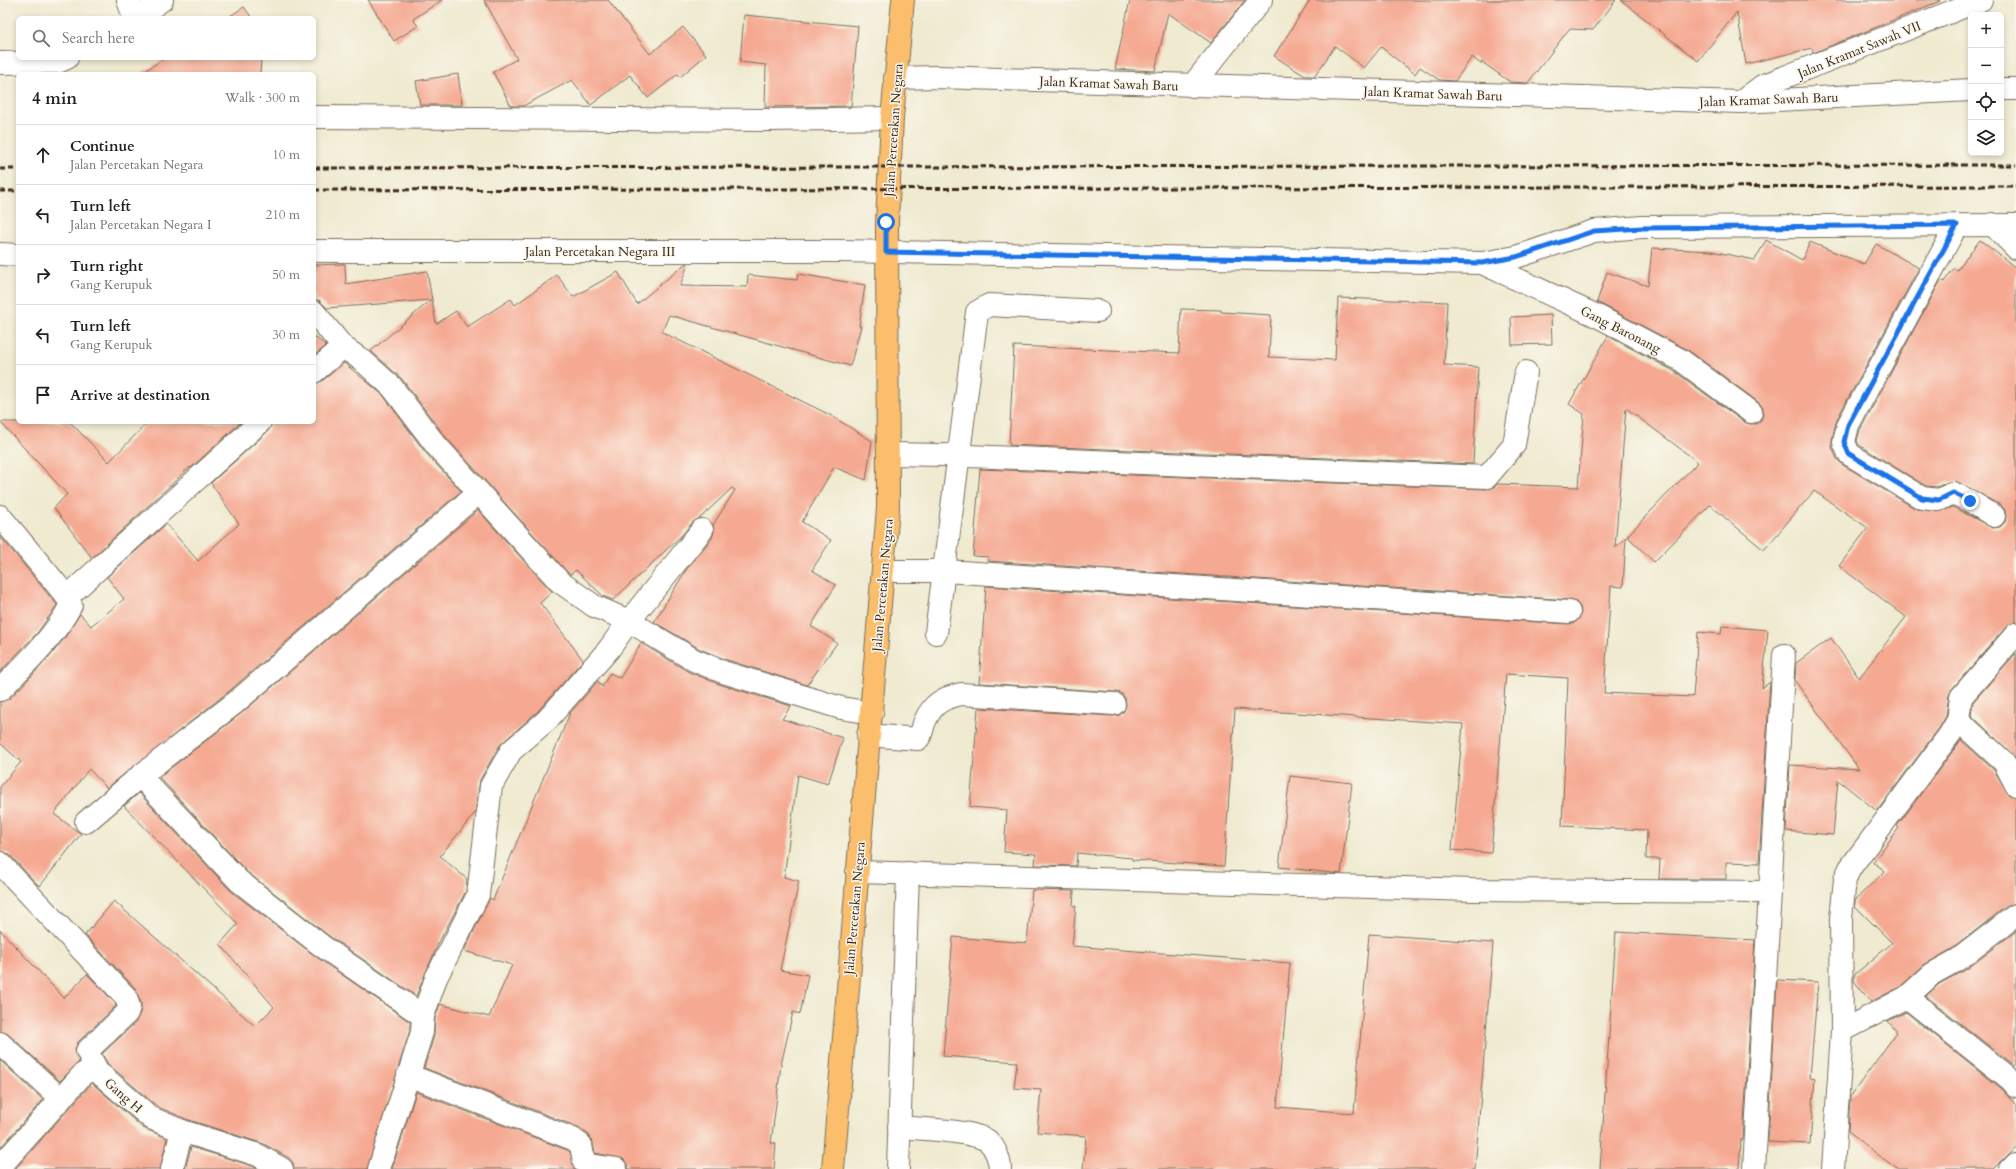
<!DOCTYPE html>
<html lang="en">
<head>
<meta charset="utf-8">
<style>
	body { margin:0; font-family:Cardo,serif; background:#f6f6f6; color:#202124 }
	.controls { position:absolute; right:12px; top:12px; display:grid; overflow:hidden; border-radius:6px; box-shadow:0 2px 6px #0003 }
	.controls button { width:36px; height:36px; display:grid; place-items:center; padding:0; border:0; border-bottom:1px solid #e0e0e0; background:#fff; color:#202124; font:20px sans-serif }
	.stop { position:absolute; width:12px; height:12px; margin:-9px; border:3px solid #1a73e8; border-radius:50%; background:#fff }
	.stop.end { background:#1a73e8; border-color:#fff; box-shadow:0 1px 4px #0008 }
	.list { margin:0; padding:0; list-style:none }
	h2 { display:flex; justify-content:space-between; align-items:center; height:52px; margin:0; padding:0 16px; font-size:17px }
	h2 small { font-size:13px; font-weight:400; color:#757577 }
	.list li { display:grid; grid-template-columns:26px 1fr auto; gap:12px; align-items:center; box-sizing:border-box; height:60px; padding:0 16px; border-top:1px solid #e0e0e0 }
	.list b { display:block; font-size:15px; white-space:nowrap }
	.list p { margin:0; font-size:13px; white-space:nowrap; color:#757577 }
	.list em { font-size:13px; font-style:normal; color:#757577 }
	.icon { flex:none; width:22px; height:22px; fill:none; stroke:currentColor; stroke-width:2; stroke-linecap:round; stroke-linejoin:round }
	.map { position:relative; flex:none; width:2016px; height:1169px; overflow:hidden }
	.search { position:absolute; background:#fff; box-shadow:0 2px 6px #0003; left:16px; top:16px; width:300px; height:44px; display:flex; align-items:center; gap:10px; box-sizing:border-box; padding:0 14px; border-radius:6px; color:#757577; font-size:15px }
	.panel { position:absolute; background:#fff; box-shadow:0 2px 6px #0003; left:16px; top:72px; width:300px; height:352px; border-radius:6px }
	.map>svg:first-child { display:block }
	.building { fill:#f5a992 }
	.lines { fill:none; stroke-linecap:round; stroke-linejoin:round }
	.minor-casing { stroke:#7a6d5c; stroke-width:24 }
	.major-casing { stroke:#7a6d5c; stroke-width:24 }
	.minor { stroke:#fff; stroke-width:22 }
	.major { stroke:#fabe6d; stroke-width:22 }
	.rail { stroke:#3b2a1e; stroke-width:3; stroke-dasharray:6 3; stroke-linecap:butt }
	.route { stroke:#1a73e8; stroke-width:5 }
	.labels { text-anchor:middle; stroke-width:3; stroke-linejoin:round; paint-order:stroke }
	.street-label { font-size:13px; fill:#3b2a1e; stroke:#fbf7ec }
</style>
</head>
<body>
<div class="map">
<svg width="2016" height="1169" viewBox="0 0 2016 1169">
	<rect width="100%" height="100%" fill="#fbf7ec"/>
	<filter id="ink" filterUnits="userSpaceOnUse"><feTurbulence type="fractalNoise" baseFrequency=".025" numOctaves="2"/><feDisplacementMap in="SourceGraphic" scale="8" xChannelSelector="R" yChannelSelector="G"/><feConvolveMatrix kernelMatrix="1 2 1 2 8 2 1 2 1" color-interpolation-filters="sRGB"/></filter>
	<filter id="wash" filterUnits="userSpaceOnUse"><feTurbulence type="fractalNoise" baseFrequency=".012" numOctaves="4" result="noise"/><feDisplacementMap in="SourceGraphic" scale="16" xChannelSelector="R" yChannelSelector="G"/><feGaussianBlur stdDeviation="0.9" result="paint"/><feColorMatrix in="noise" values="0 0 0 0 0 0 0 0 0 0 0 0 0 0 0 0 0 1.4 0 .05"/><feComposite in="paint" operator="in"/></filter>
	<g filter="url(#wash)">
		<rect width="100%" height="100%" fill="#efead0"/>
		<g id="blocks">
			<g class="building">
				<path d="M368 0H442L413 19 418 26 394 41Z"/>
				<path d="M484 0H608L650 54 683 27 706 55 680 77 678 74 648 98 630 75 591 105 572 80 523 106H511L493 72 517 59Z"/>
				<path d="M1130 0H1245L1211 43 1168 13 1155 71 1115 69Z"/>
				<path d="M1310 0H1616L1593 30 1569 29 1528 83 1510 82 1482 62 1481 64 1472 57 1455 81 1439 80 1420 67 1415 74 1381 47 1364 68 1335 46 1315 76H1305L1274 56Z"/>
				<path d="M1621 0H1940V1L1813 53 1812 48 1746 64 1737 12 1698 61Z"/>
				<path d="M244 7 252 18H227Z"/>
				<path d="M744 15 858 26 851 106 765 107 766 65 740 62Z"/>
				<path d="M165 58H261L260 74H140Z"/>
				<path d="M458 74 462 105H420L416 81Z"/>
				<path d="M1766 240 1802 260 1810 242 1864 264 1876 244 1919 268 1837 419 1832 439V447L1837 459 1843 465 1916 509 1938 512 1953 507 1993 528 2000 527 2005 522 2006 517 2005 510 2001 505 1958 482H1948L1937 487 1926 486 1859 445 1857 441 1860 430 1941 280 1944 282 1954 268 1957 270 1980 240 2016 268V622L2007 626 1952 689 1949 695 1946 716 1940 727 1877 811 1838 780 1833 835 1786 831 1790 765 1859 769 1795 681 1796 663 1831 638 1859 678 1906 617 1839 566 1868 528 1814 491 1764 550 1710 505 1654 562 1627 536 1698 462 1626 408 1615 548 1626 537 1623 587 1611 586 1604 693 1693 697 1698 632 1721 634 1722 626 1768 630 1762 688 1770 682 1759 863 1726 862V879H1659L1660 859H1646L1647 830 1562 826 1568 678 1506 674 1491 853 1452 850 1463 724 1235 709 1224 866 1132 860V858L1077 853 1076 866 1035 865 1036 854 1004 852 1007 810 970 807 978 708 1113 716 1120 715 1124 711 1126 705 1125 698 1121 693 1115 692 979 683 986 586 1568 624 1574 623 1579 619 1581 612 1580 607 1576 602 1570 600 988 561 989 557 973 556 980 469 1486 489 1492 488 1498 484 1578 487 1584 414 1569 404 1608 336 1674 371 1744 422 1750 424H1756L1761 420 1763 414V407L1758 402 1688 350 1597 302 1607 272 1648 286 1652 248 1711 251 1755 260Z"/>
				<path d="M345 264 346 284 427 271 436 324 456 311 467 327 511 299 515 305 557 275 573 297 618 272 637 304 685 264H688L680 286 747 287 748 275 797 280 798 274 865 285 859 326H861L850 366 669 315 662 332 830 415 872 441 866 480 834 467 802 522 831 540 812 570 836 585 811 626 837 643 807 685 727 660 700 649 654 622 686 570 712 538 714 532 713 525 735 490 732 488 700 518 693 522 682 535 613 600 603 596 576 570 571 574 568 573 445 436 402 379 371 351 431 300 327 308 319 300H314V265Z"/>
				<path d="M1338 298 1447 302 1444 365 1478 367 1473 464 1009 445 1014 346 1179 353 1181 309 1221 310V312L1271 315 1269 357 1335 360Z"/>
				<path d="M1551 315 1552 344 1512 345 1511 317Z"/>
				<path d="M314 336 326 346 314 356Z"/>
				<path d="M344 363 383 395 425 452 461 491 227 693 107 788 89 769 54 814 81 834 40 886 38 885 9 854 0 851V787L21 762 0 743V702L9 699 48 659 66 636 80 614 91 626 124 599 107 577 166 524 198 561 239 524 211 483 268 431 272 422H314V384L322 381Z"/>
				<path d="M0 422H70L109 462 148 422H241L191 468 190 467 92 558 54 508 67 494Z"/>
				<path d="M478 510 552 592 540 603 583 660 538 711 500 745 480 780 475 813 440 856 467 879 466 891 438 944 416 996 329 936 247 872 159 777 243 712Z"/>
				<path d="M0 536 57 605 38 632 0 672Z"/>
				<path d="M641 643 689 672 719 684 791 706 782 719 843 738 828 784 798 775 784 877 799 881 780 970 808 975 800 1014 793 1012 781 1065 771 1143H776L774 1169H628L627 1164 623 1159 595 1153 593 1143 589 1135 578 1127 424 1068 434 1036 435 1018 440 1004 489 1017 512 965 464 951 490 898 493 900 570 713 598 681 602 687 610 673 620 678Z"/>
				<path d="M2016 653V758L1971 715 1973 702Z"/>
				<path d="M1961 740 1994 770 2009 795 2016 797V903L2008 905 1952 949 1924 965 1900 987 1871 1002 1854 981V975L1892 943 1855 906V900L1885 871 1873 862 1899 828 1897 826Z"/>
				<path d="M1290 776 1352 783 1341 874 1279 867Z"/>
				<path d="M139 793 231 891 315 956 410 1022V1030L367 1169H294L293 1163 289 1158 264 1144 186 1119 158 1107 108 1064 102 1054 136 1022 141 1010V1003L135 988 85 935 114 901 255 1026 274 1007 220 944 238 924 124 806Z"/>
				<path d="M1032 890 1074 891 1073 906H1076L1072 946 1290 963 1277 1107 1354 1113 1369 934 1493 943 1475 1169H1083L1086 1136 1037 1132 1041 1090 1014 1088 1017 1062 943 1056 953 937 1027 943Z"/>
				<path d="M0 930 64 998 87 974 115 1003 116 1006 78 1042 75 1049 79 1062 60 1081 8 1034 0 1031Z"/>
				<path d="M2016 931V1063L2013 1065 1926 996 1939 984 1967 969Z"/>
				<path d="M1616 932 1755 940 1743 1140H1741L1739 1169H1600Z"/>
				<path d="M1777 980 1818 982 1810 1077 1815 1078 1810 1144 1768 1142Z"/>
				<path d="M1906 1012 2002 1089 2016 1104V1146L1993 1169H1897L1848 1132 1850 1097 1897 1032 1888 1021Z"/>
				<path d="M0 1060 43 1100 0 1148Z"/>
				<path d="M92 1083 143 1128 167 1138 160 1169H15Z"/>
				<path d="M416 1092 567 1150 570 1152 575 1169H392Z"/>
				<path d="M191 1147 253 1166 257 1169H185Z"/>
			</g>
		</g>
	</g>
	<g filter="url(#ink)">
		<use href="#blocks" fill-opacity="0" stroke="#7a6d5c" stroke-width="1"/>
		<g class="lines">
			<defs>
				<g id="minor">
					<path d="M128 0 134 18"/>
					<path d="M137 18 162 0"/>
					<path d="M0 63 58 62 67 58"/>
					<path d="M895 78 938 77 1741 102 1971 90"/>
					<path d="M1192 86 1261 0"/>
					<path d="M2001 89H2016"/>
					<path d="M1741 102 1762 86 1981 0"/>
					<path d="M314 117 771 120 892 118"/>
					<path d="M1992 224 2016 248"/>
					<path d="M1957 225 1848 425 1844 442 1849 454 1922 498 1939 500 1953 493 1970 501 1994 516"/>
					<path d="M314 251H840L1482 263 1516 257 1594 231 1642 227 2016 225"/>
					<path d="M0 254 18 255"/>
					<path d="M1482 263 1599 317 1681 360 1751 412"/>
					<path d="M314 312 343 347 362 360 392 387 435 444 560 582 594 606 629 621 702 530"/>
					<path d="M314 372 343 347"/>
					<path d="M888 454 943 455 1487 477 1514 445 1526 372"/>
					<path d="M0 516 67 597 71 605C53 639 26 663 0 690"/>
					<path d="M883 571H945L1569 612"/>
					<path d="M67 597 260 422"/>
					<path d="M936 633 977 312 989 305 1098 311"/>
					<path d="M1958 720 2004 762 2016 785"/>
					<path d="M868 735 918 739C923 733 922 727 925 721 933 703 943 698 961 694L1114 704"/>
					<path d="M140 776 239 881 322 946 423 1016 422 1032 379 1169"/>
					<path d="M86 822 140 776 235 703 479 492"/>
					<path d="M0 863 126 997 129 1007 127 1013 87 1051 98 1072"/>
					<path d="M857 872 1473 890 1770 892 1754 1169"/>
					<path d="M1770 892 1784 655"/>
					<path d="M1907 997 2011 1080 2016 1086"/>
					<path d="M423 1016 436 978 478 895 491 786 511 751 547 720 609 649 629 621 694 660 723 672 841 708 872 713"/>
					<path d="M1842 1031 1907 997 1932 974 1959 959 2016 915"/>
					<path d="M0 1043 61 1099"/>
					<path d="M408 1075 573 1139 581 1145 584 1162 588 1165 616 1169"/>
					<path d="M899 1127C919 1129 973 1130 988 1141 995 1147 1000 1160 1000 1169"/>
					<path d="M0 1167 83 1074 90 1070 98 1072 151 1118 182 1131 258 1155 282 1169"/>
					<path d="M172 1169 182 1131"/>
					<path d="M898 1169 908 873"/>
					<path d="M1833 1169 1842 1031 1841 918 1845 879 1850 868 1950 734 1958 720 1961 697 2016 634"/>
					<path d="M2010 1169 2016 1163"/>
				</g>
				<path id="major" d="M833 1169 888 508 887 222 892 118 903 0"/>
			</defs>
			<use href="#minor" class="minor-casing"/>
			<use href="#major" class="major-casing"/>
			<use href="#minor" class="minor"/>
			<use href="#major" class="major"/>
			<g class="rail">
				<path d="M314 168 2016 165"/>
				<path d="M0 169H18"/>
				<path d="M314 190 2016 186"/>
				<path d="M0 191H18"/>
			</g>
		</g>
	</g>
	<g class="lines" filter="url(#ink)">
		<path class="route" d="M886 222V252L1482 263 1516 257 1594 231 1642 228 1957 225 1848 425 1844 442 1849 454 1922 498 1939 500 1953 493 1970 501"/>
	</g>
	<g class="labels">
		<g class="street-label">
			<text transform="translate(1859 49) rotate(-22)" y="5">Jalan Kramat Sawah VII</text>
			<text transform="translate(1109 83) rotate(2)" y="5">Jalan Kramat Sawah Baru</text>
			<text transform="translate(1433 93) rotate(2)" y="5">Jalan Kramat Sawah Baru</text>
			<text transform="translate(1769 99) rotate(-2)" y="5">Jalan Kramat Sawah Baru</text>
			<text transform="translate(893 130) rotate(-86)" y="5">Jalan Percetakan Negara</text>
			<text x="600" y="256">Jalan Percetakan Negara III</text>
			<text transform="translate(1621 329) rotate(27)" y="5">Gang Baronang</text>
			<text transform="translate(882 585) rotate(-85)" y="5">Jalan Percetakan Negara</text>
			<text transform="translate(854 908) rotate(-85)" y="5">Jalan Percetakan Negara</text>
			<text transform="translate(124 1095) rotate(41)" y="5">Gang H</text>
		</g>
	</g>
</svg>
<div class="controls">
<button>+</button>
<button>−</button>
<button><svg class="icon" aria-label="locate" viewBox="0 0 24 24"><circle cx="12" cy="12" r="6"/><path d="M12 2v4M12 18v4M2 12h4M18 12h4"/></svg></button>
<button><svg class="icon" aria-label="layers" viewBox="0 0 24 24"><path d="M12 4l9 5-9 5-9-5zM3 14l9 5 9-5"/></svg></button>
</div>
<div class="stop" style="left:886px;top:222px"></div>
<div class="stop end" style="left:1970px;top:501px"></div>
<div class="search"><svg class="icon" aria-label="search" viewBox="0 0 24 24"><circle cx="10" cy="10" r="6"/><path d="M15 15l6 6"/></svg>Search here</div>
<section class="panel">
<h2>4 min<small>Walk · 300 m</small></h2>
<ul class="list">
<li><svg class="icon" aria-label="ahead" viewBox="0 0 24 24"><path d="M12 20V5M6 11l6-6 6 6"/></svg><div><b>Continue</b><p>Jalan Percetakan Negara</p></div><em>10 m</em></li>
<li><svg class="icon" aria-label="left" viewBox="0 0 24 24"><path d="M17 20v-9H6M10 6l-5 5 5 5"/></svg><div><b>Turn left</b><p>Jalan Percetakan Negara I</p></div><em>210 m</em></li>
<li><svg class="icon" aria-label="right" viewBox="0 0 24 24"><path d="M7 20v-9h11M14 6l5 5-5 5"/></svg><div><b>Turn right</b><p>Gang Kerupuk</p></div><em>50 m</em></li>
<li><svg class="icon" aria-label="left" viewBox="0 0 24 24"><path d="M17 20v-9H6M10 6l-5 5 5 5"/></svg><div><b>Turn left</b><p>Gang Kerupuk</p></div><em>30 m</em></li>
<li><svg class="icon" aria-label="arrive" viewBox="0 0 24 24"><path d="M6 21V4h12l-3 4 3 4H6"/></svg><div><b>Arrive at destination</b></div></li>
</ul>
</section>
</div>
</body>
</html>
